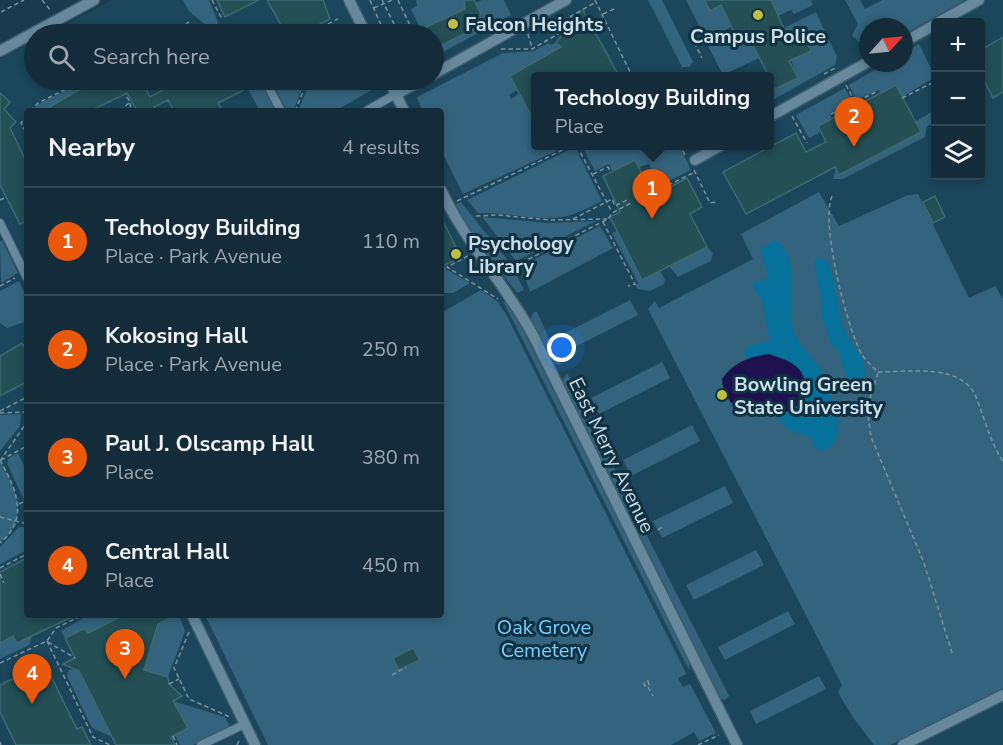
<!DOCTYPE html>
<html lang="en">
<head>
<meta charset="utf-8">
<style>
	body { margin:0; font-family:"Nunito Sans",sans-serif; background:#1d3442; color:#f1f3f6 }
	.controls { position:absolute; right:18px; top:18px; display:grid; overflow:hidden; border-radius:6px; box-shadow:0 3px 9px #0003 }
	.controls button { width:54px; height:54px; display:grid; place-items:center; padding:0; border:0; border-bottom:2px solid #334854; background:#142c3a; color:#f1f3f6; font:30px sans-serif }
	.compass { position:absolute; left:859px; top:18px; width:54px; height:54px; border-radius:50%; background:#142c3a; box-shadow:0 3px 9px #0003; rotate:63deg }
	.you { position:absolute; left:562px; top:348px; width:21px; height:21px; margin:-15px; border:4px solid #fff; border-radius:50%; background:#1a73e8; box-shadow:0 0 0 9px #1a73e833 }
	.badge { display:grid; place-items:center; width:39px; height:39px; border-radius:50%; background:#ea580c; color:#fff; font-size:20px; font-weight:700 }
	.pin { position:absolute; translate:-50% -50px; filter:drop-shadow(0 2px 3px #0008) }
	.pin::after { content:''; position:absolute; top:32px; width:21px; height:18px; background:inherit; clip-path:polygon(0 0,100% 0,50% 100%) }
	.popup { position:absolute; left:531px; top:72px; width:243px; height:78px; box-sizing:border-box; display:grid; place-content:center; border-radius:6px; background:#142c3a; filter:drop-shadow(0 2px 4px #0005); font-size:20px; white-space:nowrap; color:#9da7af }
	.popup b { font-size:22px; color:#f1f3f6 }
	.popup::after { content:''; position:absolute; left:50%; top:100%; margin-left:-12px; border:12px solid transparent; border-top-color:#142c3a }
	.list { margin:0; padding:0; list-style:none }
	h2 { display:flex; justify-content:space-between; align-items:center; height:78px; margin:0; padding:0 24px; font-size:26px }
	h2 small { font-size:20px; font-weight:400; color:#9da7af }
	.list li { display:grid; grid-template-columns:39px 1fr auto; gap:18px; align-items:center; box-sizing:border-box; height:108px; padding:0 24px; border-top:2px solid #334854 }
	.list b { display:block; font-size:22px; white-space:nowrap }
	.list p { margin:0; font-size:20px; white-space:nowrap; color:#9da7af }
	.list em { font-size:20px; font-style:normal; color:#9da7af }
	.icon { flex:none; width:33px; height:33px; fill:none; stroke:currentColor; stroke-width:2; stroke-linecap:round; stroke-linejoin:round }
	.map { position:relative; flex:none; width:1003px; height:745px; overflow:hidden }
	.search { position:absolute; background:#142c3a; box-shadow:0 3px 9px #0003; left:24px; top:24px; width:420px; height:66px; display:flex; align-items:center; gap:15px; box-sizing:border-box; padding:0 21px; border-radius:33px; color:#9da7af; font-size:22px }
	.panel { position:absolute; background:#142c3a; box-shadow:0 3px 9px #0003; left:24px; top:108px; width:420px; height:510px; border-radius:6px }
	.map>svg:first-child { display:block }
	.built { fill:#1b465b; fill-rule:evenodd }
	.green { fill:#34647d }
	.forest { fill:#06719b }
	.water { fill:#1d124f }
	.building { fill:#234f55; stroke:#3e6a70; stroke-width:1.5 }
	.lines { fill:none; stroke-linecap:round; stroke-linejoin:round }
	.minor-casing { stroke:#3d5a69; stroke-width:10 }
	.tertiary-casing { stroke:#3d5a69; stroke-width:13 }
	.path { stroke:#7992a0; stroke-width:1.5; stroke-dasharray:4.5 3; stroke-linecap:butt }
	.minor { stroke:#66899d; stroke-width:8 }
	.tertiary { stroke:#66899d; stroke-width:10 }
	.poi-dot { fill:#c0be41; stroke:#0f3142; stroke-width:2 }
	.labels { text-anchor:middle; stroke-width:6; stroke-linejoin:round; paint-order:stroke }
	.poi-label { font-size:20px; font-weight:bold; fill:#cadde8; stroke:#0f3142; text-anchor:start }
	.street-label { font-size:20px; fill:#cadde8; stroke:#0f3142 }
	.park-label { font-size:20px; fill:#76cffe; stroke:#0f3142 }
</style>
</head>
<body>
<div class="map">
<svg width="1003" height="745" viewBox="0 0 1003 745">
	<rect width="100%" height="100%" fill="#1a3b4d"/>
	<path class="built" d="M112 0H1003V745H0V59L34 41V80H434V34H47ZM936 22H980V176H936ZM868 27H904V63H868ZM535 76H769V146H535ZM27 111H441V615H27Z"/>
	<g class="green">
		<path d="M183 0H209L219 25 208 27 189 11Z"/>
		<path d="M416 0H464L465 9 421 30 411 9 417 6Z"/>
		<path d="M482 0H504L511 15 434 57V49L475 28 471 20 475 3Z"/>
		<path d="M648 0H662L693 62 689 67H682Z"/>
		<path d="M686 0H705L710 10 730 1 735 11 726 16 731 27 705 41V37Z"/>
		<path d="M771 0H811L813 5 794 14 791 10 778 16Z"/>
		<path d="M845 0H860L865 9 882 0H965L904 34V27H868V48H864L852 35 858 24Z"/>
		<path d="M816 12 837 57 835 65 769 102V78L775 89 798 78 791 60 811 50 800 27 779 36 776 32Z"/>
		<path d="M733 31 739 42 749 38 759 58 723 75 707 44Z"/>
		<path d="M549 43 551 45 555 43 561 47 510 76 517 90 509 95 511 99 519 94 531 115 535 113V146H567L463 194 441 150V111H422L417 97 503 53 534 51Z"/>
		<path d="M919 44 935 77 902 97 881 93 878 90 856 100 849 85 886 63H904V53Z"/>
		<path d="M85 80H104L78 90 43 111H31L39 104Z"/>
		<path d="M236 80H260L275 111H260L248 89 242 91Z"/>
		<path d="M271 80H306L293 111H287Z"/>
		<path d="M311 80H375L377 87 335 111H298Z"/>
		<path d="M845 88 852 102 830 113 832 119 818 126 819 133 809 138 796 115Z"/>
		<path d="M935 110V122L927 126 925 137 843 179H833L836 168Z"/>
		<path d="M582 146H688L681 149 691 170 659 186 649 164 639 167 635 160 612 171 609 164 595 171Z"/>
		<path d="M575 147 602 201C591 206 579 213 567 216 539 222 506 212 478 213L467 200Z"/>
		<path d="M819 192 839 226 908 195 918 194 969 298 995 286 1003 299V688L890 745H874C861 728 848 712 838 692L842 685 648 309 655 301 659 308 753 259 741 234Z"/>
		<path d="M461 202 513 267 524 290 517 293 471 233 456 204Z"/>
		<path d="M482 217 548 223 596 221 516 261Z"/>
		<path d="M600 226 613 248 530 292 521 266Z"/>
		<path d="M617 231 642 280 660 271 665 280 664 284 650 291 638 289 635 285 638 283 612 233Z"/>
		<path d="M2 240 18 273 1 283 0 241Z"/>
		<path d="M707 247 713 253 711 261 678 277 669 266Z"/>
		<path d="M444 265 446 269 470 283 453 293H443L441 290V267Z"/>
		<path d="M19 281 27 298V321L7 328 0 323V291Z"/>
		<path d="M481 290 497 301 506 314 684 669 686 674 678 678 683 687 690 684 716 733 699 741 694 732 671 745H268L205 615H441V313Z"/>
		<path d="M508 300 690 662 689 670 503 301Z"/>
		<path d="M630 300 638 315 569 350 561 335Z"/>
		<path d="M534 312H537L561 365 552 363 530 320Z"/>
		<path d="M662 362 670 378 599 414 591 398Z"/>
		<path d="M567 373 636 512 635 513 626 511 561 383Z"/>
		<path d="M21 414 20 426 0 451V415Z"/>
		<path d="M692 425 700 441 631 476 623 460Z"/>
		<path d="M18 453 27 472V499L24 500 7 463 9 458Z"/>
		<path d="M0 460C16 489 30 518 0 543Z"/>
		<path d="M725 486 733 503 662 538 653 521Z"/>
		<path d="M640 522 729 696 725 700 720 699 636 532Z"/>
		<path d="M19 527H27V550L0 564V547Z"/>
		<path d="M756 550 764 565 694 600 686 585Z"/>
		<path d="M788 611 795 624 725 660 718 647Z"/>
		<path d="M89 615H124L88 633 85 628 65 638 61 631Z"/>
		<path d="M179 615 185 631 168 677 144 670 157 624Z"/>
		<path d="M27 628 32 637 29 645 0 659V643L13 636 17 643 24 640Z"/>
		<path d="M77 669 79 671 112 737 92 728 67 676 69 670Z"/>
		<path d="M819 676 826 689 756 724 750 711Z"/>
		<path d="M173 701 225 717 230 727 193 745H180L175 735 188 728Z"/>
	</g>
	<g class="forest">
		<path d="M774 240C804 253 784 309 795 334 801 348 814 358 822 371 825 378 824 382 826 389 827 394 833 399 835 404 840 421 841 445 822 451L814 447 810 436C794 434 784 428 775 415H781L796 365C779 357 765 350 748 361L744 352 749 345 770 341 762 301 753 287 754 281 761 282 768 275 760 250Z"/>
		<path d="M818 257 827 261C839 284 835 310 846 333 852 346 865 355 865 371 866 376 863 384 860 389L852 384 845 373 839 352 831 343 822 318 821 300 814 261Z"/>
	</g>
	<path class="water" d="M769 354C796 363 805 367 807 396 785 426 724 423 722 379 732 363 750 356 769 354Z"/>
	<g class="building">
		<path d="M217 0H259L225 17Z"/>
		<path d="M267 0H323L330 19 301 34H286Z"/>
		<path d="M464 0H474L481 15 471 20 476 28 434 49V34H411L465 9Z"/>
		<path d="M705 0H771L786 33 800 26 811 51 789 61 798 78 775 89 749 37 739 42 721 5 710 11Z"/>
		<path d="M583 10 619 76H535V123L510 76 561 47 556 43 565 30 564 23Z"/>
		<path d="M1003 37V92L993 98 981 75V50Z"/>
		<path d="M104 80H141L150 97 163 90 157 80H236L242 91 218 103 223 111H174L168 100 154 107 156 111H137L127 93 90 111H43L77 91Z"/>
		<path d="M896 85 921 132 839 175 835 167 746 214 723 172 796 133 806 152 826 142 818 126Z"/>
		<path d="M0 93 10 102 4 109 16 122 10 128 27 163V221L20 224 0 185Z"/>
		<path d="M635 160 653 196 687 178 702 207 690 214 707 247 642 280 610 217 620 212 603 176Z"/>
		<path d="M935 196 945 217 933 223 923 202Z"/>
		<path d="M441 217 461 257 441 267Z"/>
		<path d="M22 343 27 353V382L0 396V356Z"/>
		<path d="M27 558V615H76L17 643 13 636 0 643V572Z"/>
		<path d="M124 615H176L158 624 144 670 168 677 169 684 182 696 173 701 188 728 171 737 175 745H116L79 671 63 664 75 658 65 638 85 628 88 633Z"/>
		<path d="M413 648 420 660 399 670 393 658Z"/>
		<path d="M47 668 77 729 82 727 91 745H16L0 712V685L24 673 27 678Z"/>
	</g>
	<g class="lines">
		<defs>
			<g id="minor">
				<path d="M265 80 281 111"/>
				<path d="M366 111 396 94"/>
				<path d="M0 223 27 278"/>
				<path d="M201 745 245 724"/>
			</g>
			<g id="tertiary">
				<path d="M349 0 366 34"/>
				<path d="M939 22 979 0"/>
				<path d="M904 42 936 24"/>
				<path d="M0 51 94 0"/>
				<path d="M434 74 566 0"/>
				<path d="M389 80 404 111"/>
				<path d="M396 94 423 80"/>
				<path d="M769 117 868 62"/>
				<path d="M695 160 720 146"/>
				<path d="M441 190C466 243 505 284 533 335L737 745"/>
				<path d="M192 615 255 745"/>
				<path d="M903 745 1003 695"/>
			</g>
		</defs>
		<use href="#minor" class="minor-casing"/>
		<use href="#tertiary" class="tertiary-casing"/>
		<g class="path">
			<path d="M42 0 51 11"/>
			<path d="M212 0 222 19"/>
			<path d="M370 0 385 34"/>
			<path d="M382 0 399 34"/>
			<path d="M398 0 414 34"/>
			<path d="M595 0 632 76"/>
			<path d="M374 8 392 0"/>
			<path d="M1 12 24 0"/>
			<path d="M603 14 616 8"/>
			<path d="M546 24 557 33"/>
			<path d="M193 29 196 34"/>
			<path d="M340 33 344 34"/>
			<path d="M166 34 189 22"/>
			<path d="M198 34 210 30"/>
			<path d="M308 34 338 19"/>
			<path d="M327 34 328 25"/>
			<path d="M528 34 532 48"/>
			<path d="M691 36 702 58"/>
			<path d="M501 49H532L558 34 566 19 596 2"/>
			<path d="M824 74 837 67"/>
			<path d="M846 85 857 106"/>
			<path d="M902 98 936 81"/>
			<path d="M130 103 131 111"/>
			<path d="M30 111 38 103 84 80"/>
			<path d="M120 111 130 102 125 94"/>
			<path d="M295 111 308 80"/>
			<path d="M831 114 878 91"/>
			<path d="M27 115 21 123 27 134"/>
			<path d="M792 116 807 143"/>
			<path d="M577 146 612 212"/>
			<path d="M685 155 683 151 694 146"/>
			<path d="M694 170 710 203 716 202"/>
			<path d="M593 174 608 167 611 172"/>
			<path d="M648 195 695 172"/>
			<path d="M832 196C820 223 847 328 862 355 866 361 873 367 878 372 909 372 962 363 976 397 985 420 990 441 1003 462"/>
			<path d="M0 200 6 197"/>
			<path d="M457 201 571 146"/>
			<path d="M476 216 498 215 550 220 607 219"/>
			<path d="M573 219 612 199 615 206 629 199"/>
			<path d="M603 222 635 284 628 286"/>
			<path d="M468 256 447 267 498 299"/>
			<path d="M515 266 608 219 612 213 631 203"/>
			<path d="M0 286 15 278"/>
			<path d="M878 373 867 407 871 437 924 563 953 656"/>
			<path d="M0 411 27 397"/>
			<path d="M0 413 27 412"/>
			<path d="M0 460C16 489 30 518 0 543"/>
			<path d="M1 460 27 446"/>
			<path d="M0 461 27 422"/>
			<path d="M19 504 27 500"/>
			<path d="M0 517 27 524"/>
			<path d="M658 530 662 527"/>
			<path d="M0 568 27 554"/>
			<path d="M0 574 4 583"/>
			<path d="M189 632 174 668 189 699 230 717"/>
			<path d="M47 641 93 737 110 745"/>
			<path d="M48 642 75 658"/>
			<path d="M0 663 47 641 56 628 83 615"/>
			<path d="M392 675 406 667"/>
			<path d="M648 681 649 685 645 686 644 683Z"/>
			<path d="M169 684 179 679"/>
			<path d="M648 687 653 696"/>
			<path d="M173 736 177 745"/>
			<path d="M0 742 1 745"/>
			<path d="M237 745 240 739"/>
			<path d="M698 745 719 735"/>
		</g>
		<use href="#minor" class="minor"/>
		<use href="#tertiary" class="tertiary"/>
	</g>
	<g class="poi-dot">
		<circle cx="758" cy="15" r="6"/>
		<circle cx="453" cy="24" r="6"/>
		<circle cx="456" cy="254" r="6"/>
		<circle cx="722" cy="395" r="6"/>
	</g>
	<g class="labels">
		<g class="poi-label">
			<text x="465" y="31">Falcon Heights</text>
			<text x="758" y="43" text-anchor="middle">Campus Police</text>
			<text x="468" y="250">Psychology<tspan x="468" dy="23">Library</tspan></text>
			<text x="734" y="391">Bowling Green<tspan x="734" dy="23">State University</tspan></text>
		</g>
		<g class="street-label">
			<text transform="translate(612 455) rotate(64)" y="7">East Merry Avenue</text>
		</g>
		<g class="park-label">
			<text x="544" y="634">Oak Grove<tspan x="544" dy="23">Cemetery</tspan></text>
		</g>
	</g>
</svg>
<div class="controls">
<button>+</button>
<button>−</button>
<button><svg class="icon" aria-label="layers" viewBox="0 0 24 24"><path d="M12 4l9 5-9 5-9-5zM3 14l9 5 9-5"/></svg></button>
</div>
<svg class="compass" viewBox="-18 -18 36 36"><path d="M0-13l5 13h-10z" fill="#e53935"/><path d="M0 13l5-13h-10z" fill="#9da7af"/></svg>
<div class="you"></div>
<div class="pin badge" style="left:652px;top:219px">1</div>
<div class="popup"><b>Techology Building</b>Place</div>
<div class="pin badge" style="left:854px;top:147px">2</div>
<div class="pin badge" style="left:125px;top:679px">3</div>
<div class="pin badge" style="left:32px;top:704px">4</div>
<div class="search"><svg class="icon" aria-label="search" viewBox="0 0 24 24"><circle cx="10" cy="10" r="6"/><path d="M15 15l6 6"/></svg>Search here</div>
<section class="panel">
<h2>Nearby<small>4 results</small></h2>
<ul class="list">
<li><span class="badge">1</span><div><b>Techology Building</b><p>Place · Park Avenue</p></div><em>110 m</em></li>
<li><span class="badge">2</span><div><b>Kokosing Hall</b><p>Place · Park Avenue</p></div><em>250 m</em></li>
<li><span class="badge">3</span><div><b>Paul J. Olscamp Hall</b><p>Place</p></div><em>380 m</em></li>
<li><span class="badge">4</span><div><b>Central Hall</b><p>Place</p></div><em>450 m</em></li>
</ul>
</section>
</div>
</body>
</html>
